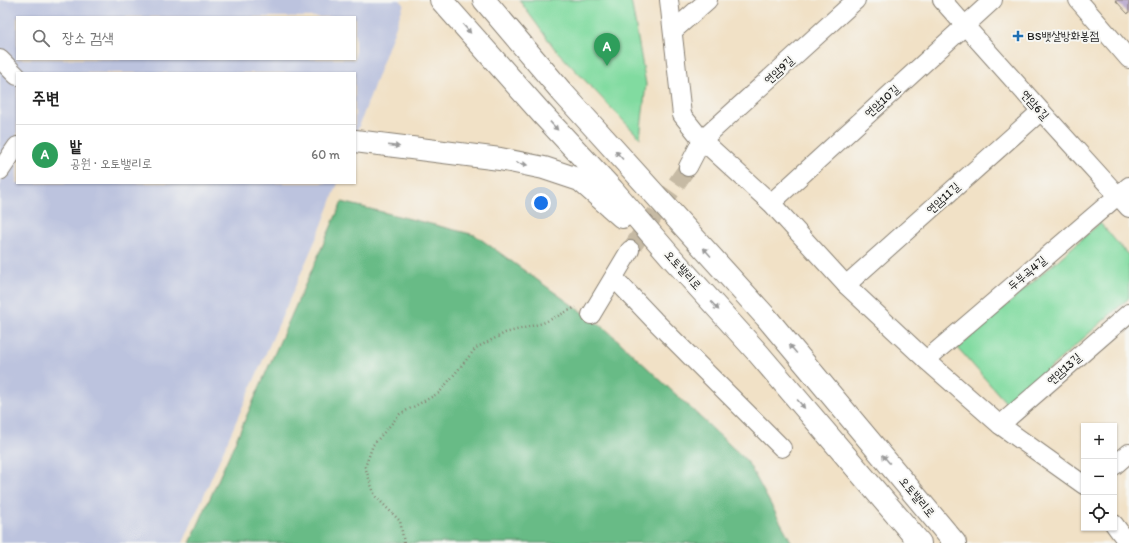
<!DOCTYPE html>
<html lang="ko">
<head>
<meta charset="utf-8">
<style>
	body { margin:0; font-family:Itim,"Poor Story",sans-serif; background:#f6f6f6; color:#222 }
	.controls { position:absolute; right:12px; bottom:12px; display:grid; overflow:hidden; border-radius:0px; box-shadow:0 1px 3px #0004 }
	.controls button { width:36px; height:36px; display:grid; place-items:center; padding:0; border:0; border-bottom:1px solid #e0e0e0; background:#fff; color:#222; font:20px sans-serif }
	.you { position:absolute; left:541px; top:203px; width:14px; height:14px; margin:-10px; border:3px solid #fff; border-radius:50%; background:#1a73e8; box-shadow:0 0 0 6px #1a73e833 }
	.badge { display:grid; place-items:center; width:26px; height:26px; border-radius:50%; background:#1f6fb2; color:#fff; font-size:13px; font-weight:700 }
	.pin { position:absolute; translate:-50% -33px; filter:drop-shadow(0 1px 2px #0008) }
	.pin::after { content:''; position:absolute; top:21px; width:14px; height:12px; background:inherit; clip-path:polygon(0 0,100% 0,50% 100%) }
	.list { margin:0; padding:0; list-style:none }
	h2 { display:flex; justify-content:space-between; align-items:center; height:52px; margin:0; padding:0 16px; font-size:17px }
	h2 small { font-size:13px; font-weight:400; color:#767676 }
	.list li { display:grid; grid-template-columns:26px 1fr auto; gap:12px; align-items:center; box-sizing:border-box; height:60px; padding:0 16px; border-top:1px solid #e0e0e0 }
	.list b { display:block; font-size:15px; white-space:nowrap }
	.list p { margin:0; font-size:13px; white-space:nowrap; color:#767676 }
	.list em { font-size:13px; font-style:normal; color:#767676 }
	.icon { flex:none; width:22px; height:22px; fill:none; stroke:currentColor; stroke-width:2; stroke-linecap:round; stroke-linejoin:round }
	.map { position:relative; flex:none; width:1129px; height:543px; overflow:hidden }
	.search { position:absolute; background:#fff; box-shadow:0 1px 3px #0004; left:16px; top:16px; width:340px; height:44px; display:flex; align-items:center; gap:10px; box-sizing:border-box; padding:0 14px; border-radius:0px; color:#767676; font-size:15px }
	.panel { position:absolute; background:#fff; box-shadow:0 1px 3px #0004; left:16px; top:72px; width:340px; height:112px; border-radius:0px }
	.map>svg:first-child { display:block }
	.industrial { fill:#bcc3de; fill-rule:evenodd }
	.green { fill:#81dba0; stroke:#4e7c5e }
	.forest { fill:#68bb86; stroke:#426c51 }
	.building { fill:#b09ec8 }
	.lines { fill:none; stroke-linecap:round; stroke-linejoin:round }
	.minor-tunnel { stroke:#c6baa4; stroke-width:18; stroke-dasharray:18 9; stroke-linecap:butt }
	.minor-casing { stroke:#867e71; stroke-width:20 }
	.highway-casing { stroke:#867e71; stroke-width:24 }
	.path { stroke:#867e71; stroke-width:2.5; stroke-dasharray:1 3; stroke-linecap:butt }
	.minor { stroke:#fff; stroke-width:18 }
	.highway { stroke:#fff; stroke-width:22 }
	.oneway { fill:#999 }
	.poi-dot { fill:#1f6fb2; stroke:#f6f6f2; stroke-width:1.5 }
	.labels { text-anchor:middle; stroke-width:4; stroke-linejoin:round; paint-order:stroke }
	.poi-label { font-size:12px; fill:#1c1c1c; stroke:#f6f6f2; text-anchor:start }
	.street-label { font-size:12px; fill:#1c1c1c; stroke:#f6f6f2 }
</style>
</head>
<body>
<div class="map">
<svg width="1129" height="543" viewBox="0 0 1129 543">
	<rect width="100%" height="100%" fill="#f6f6f2"/>
	<filter id="ink" filterUnits="userSpaceOnUse"><feTurbulence type="fractalNoise" baseFrequency=".025" numOctaves="2"/><feDisplacementMap in="SourceGraphic" scale="8" xChannelSelector="R" yChannelSelector="G"/><feConvolveMatrix kernelMatrix="1 2 1 2 8 2 1 2 1" color-interpolation-filters="sRGB"/></filter>
	<filter id="wash" filterUnits="userSpaceOnUse"><feTurbulence type="fractalNoise" baseFrequency=".012" numOctaves="4" result="noise"/><feDisplacementMap in="SourceGraphic" scale="16" xChannelSelector="R" yChannelSelector="G"/><feGaussianBlur stdDeviation="0.9" result="paint"/><feColorMatrix in="noise" values="0 0 0 0 0 0 0 0 0 0 0 0 0 0 0 0 0 1.4 0 .05"/><feComposite in="paint" operator="in"/></filter>
	<g filter="url(#wash)">
		<rect width="100%" height="100%" fill="#f1e1c6"/>
		<path class="industrial" d="M0 0H400L404 4 355 137V73H17V183H338L322 225 183 543H0ZM17 17H355V59H17Z"/>
		<g class="green">
			<path d="M519 0H631L646 84 640 138 555 49Z"/>
			<path d="M1100 223 1129 256V298L1008 405 958 348Z"/>
		</g>
		<path class="forest" d="M342 202 475 235 608 331 747 461 792 543H190Z"/>
		<g id="blocks">
			<path class="building" d="M1115 0H1129V12L1128 14Z"/>
		</g>
	</g>
	<g filter="url(#ink)">
		<use href="#blocks" fill-opacity="0" stroke="#867e71" stroke-width="1"/>
		<g class="lines">
			<path class="minor-tunnel" d="M630 250 688 167"/>
			<defs>
				<g id="minor">
					<path d="M669 0 682 115 702 140 771 203 846 285 926 360 1000 425 1084 485"/>
					<path d="M942 0 1041 111 1129 208"/>
					<path d="M1078 0 1129 59"/>
					<path d="M673 31 708 0"/>
					<path d="M0 59 17 76"/>
					<path d="M688 167 702 140 856 0"/>
					<path d="M0 171 17 146"/>
					<path d="M771 203 993 0"/>
					<path d="M614 278 654 320 782 448"/>
					<path d="M846 285 1041 111"/>
					<path d="M591 315 630 250"/>
					<path d="M926 360 1129 186"/>
					<path d="M1000 425 1129 313"/>
					<path d="M1114 466 1129 453"/>
					<path d="M1114 524 1128 543"/>
				</g>
				<g id="highway">
					<path d="M441 0 543 115 613 190 672 258 758 353 920 543"/>
					<path d="M484 0 562 92 766 317 955 543"/>
					<path d="M355 141 500 159 544 168 580 180 622 217"/>
				</g>
			</defs>
			<use href="#minor" class="minor-casing"/>
			<use href="#highway" class="highway-casing"/>
			<path class="path" d="M404 543 400 521 375 496 365 467 373 445 400 414 439 393 476 348 505 333 543 323 576 307"/>
			<use href="#minor" class="minor"/>
			<use href="#highway" class="highway"/>
		</g>
		<defs><path id="oneway-solid" d="M-6-.8H1V-3.2L6.5 0L1 3.2V.8H-6Z"/></defs>
		<g class="oneway">
			<use href="#oneway-solid" transform="translate(467 29) rotate(48)"/>
			<use href="#oneway-solid" transform="translate(554 126) rotate(47)"/>
			<use href="#oneway-solid" transform="translate(394 146) rotate(7)"/>
			<use href="#oneway-solid" transform="translate(619 155) rotate(-132)"/>
			<use href="#oneway-solid" transform="translate(522 164) rotate(12)"/>
			<use href="#oneway-solid" transform="translate(707 252) rotate(-132)"/>
			<use href="#oneway-solid" transform="translate(715 306) rotate(48)"/>
			<use href="#oneway-solid" transform="translate(793 349) rotate(-130)"/>
			<use href="#oneway-solid" transform="translate(801 404) rotate(49)"/>
			<use href="#oneway-solid" transform="translate(886 459) rotate(-130)"/>
		</g>
	</g>
	<path class="poi-dot" d="M1016 30h4v4h4v4h-4v4h-4v-4h-4v-4h4z"/>
	<g class="labels">
		<g class="poi-label">
			<text x="1027" y="40">BS뱃살방화봉점</text>
		</g>
		<g class="street-label">
			<text transform="translate(779 70) rotate(-42)" y="4">연암9길</text>
			<text transform="translate(882 101) rotate(-42)" y="4">연암10길</text>
			<text transform="translate(1035 105) rotate(48)" y="4">연암6길</text>
			<text transform="translate(943 198) rotate(-42)" y="4">연암11길</text>
			<text transform="translate(683 270) rotate(48)" y="4">오토밸리로</text>
			<text transform="translate(1027 273) rotate(-40)" y="4">두부곡4길</text>
			<text transform="translate(1064 369) rotate(-41)" y="4">연암13길</text>
			<text transform="translate(917 497) rotate(50)" y="4">오토밸리로</text>
		</g>
	</g>
</svg>
<div class="controls">
<button>+</button>
<button>−</button>
<button><svg class="icon" aria-label="locate" viewBox="0 0 24 24"><circle cx="12" cy="12" r="6"/><path d="M12 2v4M12 18v4M2 12h4M18 12h4"/></svg></button>
</div>
<div class="you"></div>
<div class="pin badge" style="left:607px;top:66px;background:#2e9e5b">A</div>
<div class="search"><svg class="icon" aria-label="search" viewBox="0 0 24 24"><circle cx="10" cy="10" r="6"/><path d="M15 15l6 6"/></svg>장소 검색</div>
<section class="panel">
<h2>주변<small></small></h2>
<ul class="list">
<li><span class="badge" style="background:#2e9e5b">A</span><div><b>밭</b><p>공원 · 오토밸리로</p></div><em>60 m</em></li>
</ul>
</section>
</div>
</body>
</html>
